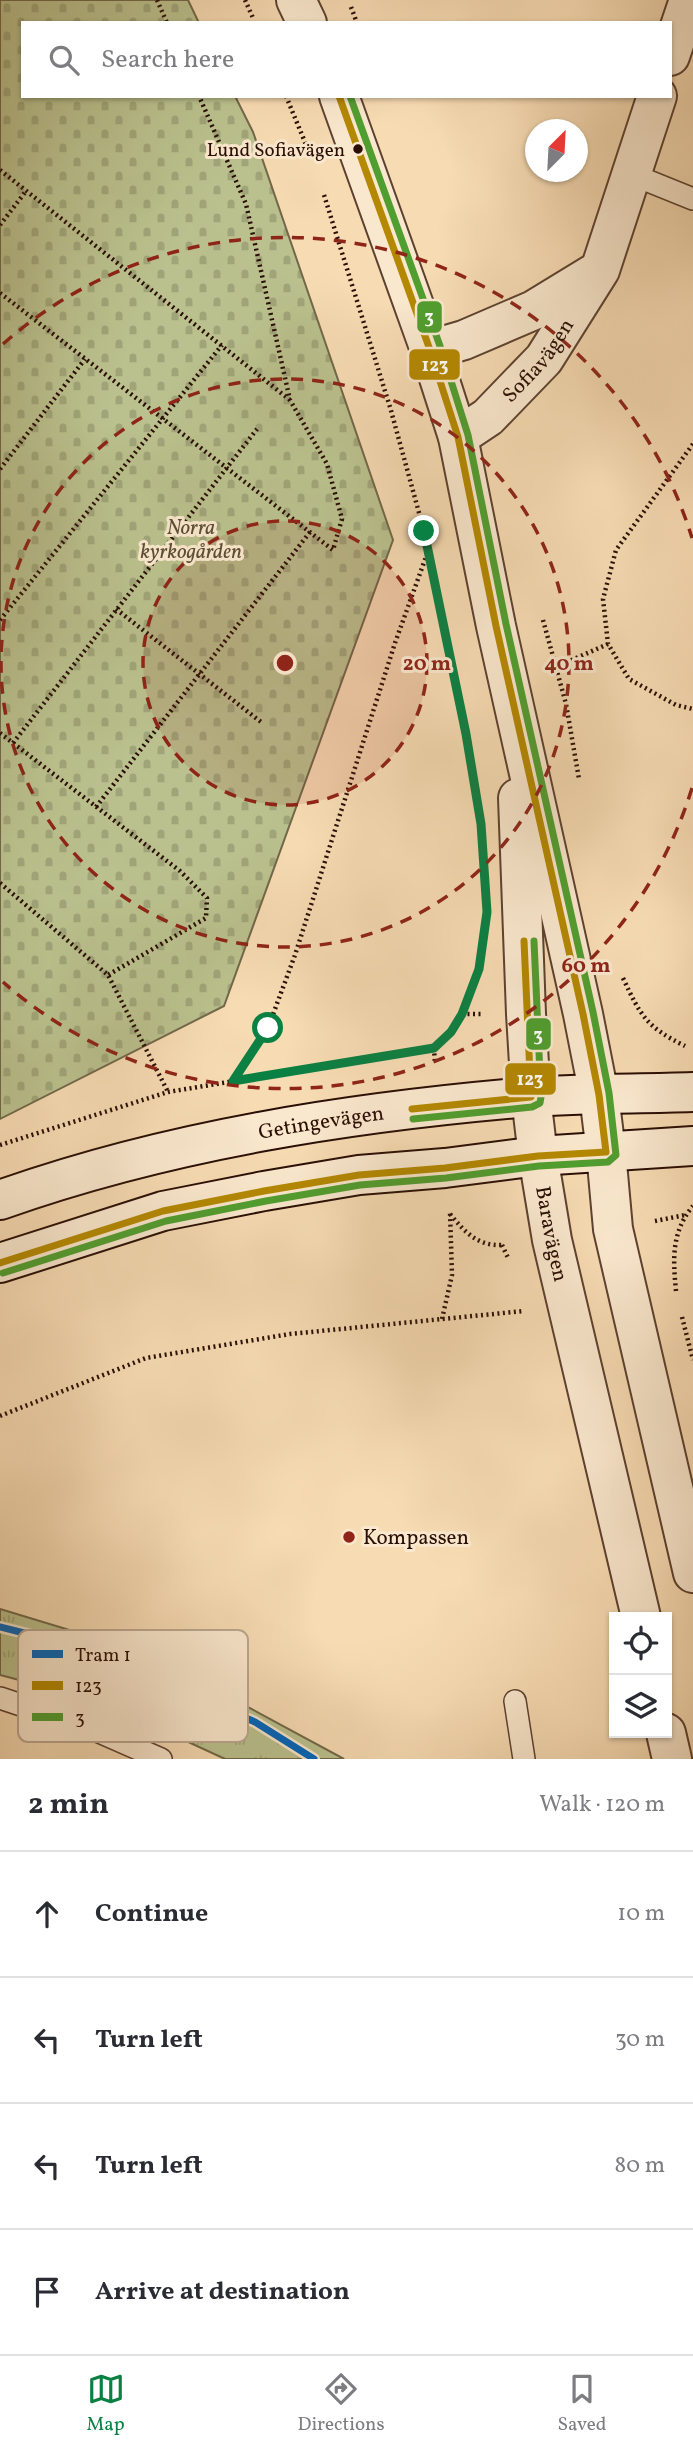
<!DOCTYPE html>
<html lang="en">
<head>
<meta charset="utf-8">
<style>
	body { margin:0; font-family:Vollkorn,serif; background:#f2f2f3; color:#2b2b33 }
	.controls { position:absolute; right:21px; bottom:21px; display:grid; overflow:hidden; border-radius:0px; box-shadow:0 2px 5px #0004 }
	.controls button { width:63px; height:63px; display:grid; place-items:center; padding:0; border:0; border-bottom:2px solid #e1e1e2; background:#fff; color:#2b2b33; font:35px sans-serif }
	.compass { position:absolute; left:525px; top:119px; width:63px; height:63px; border-radius:50%; background:#fff; box-shadow:0 2px 5px #0004; rotate:24deg }
	.stop { position:absolute; width:21px; height:21px; margin:-16px; border:5px solid #0b8043; border-radius:50%; background:#fff }
	.stop.end { background:#0b8043; border-color:#fff; box-shadow:0 2px 7px #0008 }
	.list { margin:0; padding:0; list-style:none }
	h2 { display:flex; justify-content:space-between; align-items:center; height:91px; margin:0; padding:0 28px; font-size:30px }
	h2 small { font-size:23px; font-weight:400; color:#7c7c81 }
	.list li { display:grid; grid-template-columns:46px 1fr auto; gap:21px; align-items:center; box-sizing:border-box; height:126px; padding:0 28px; border-top:2px solid #e1e1e2 }
	.list b { display:block; font-size:26px; white-space:nowrap }
	.list em { font-size:23px; font-style:normal; color:#7c7c81 }
	.icon { flex:none; width:38px; height:38px; fill:none; stroke:currentColor; stroke-width:2; stroke-linecap:round; stroke-linejoin:round }
	.map { position:relative; flex:none; width:693px; height:1759px; overflow:hidden }
	.search { position:absolute; background:#fff; box-shadow:0 2px 5px #0004; left:21px; right:21px; top:21px; height:77px; display:flex; align-items:center; gap:18px; box-sizing:border-box; padding:0 24px; border-radius:0px; color:#7c7c81; font-size:26px }
	.sheet { height:595px; background:#fff }
	nav { display:flex; justify-content:space-around; align-items:center; box-sizing:border-box; height:98px; border-top:2px solid #e1e1e2; background:#fff; font-size:19px; color:#7c7c81 }
	nav a { display:grid; justify-items:center; gap:4px }
	nav .on { color:#0b8043 }
	.map>svg:first-child { display:block }
	.grass { fill:url(#grass-tufts); stroke:#726849; stroke-width:2 }
	.cemetery { fill:url(#cemetery-stones); stroke:#726849; stroke-width:2 }
	.lines { fill:none; stroke-linecap:round; stroke-linejoin:round }
	.service-casing { stroke:#5d4130; stroke-width:24 }
	.minor-casing { stroke:#5d4130; stroke-width:42 }
	.tertiary-casing { stroke:#5d4130; stroke-width:42 }
	.secondary-casing { stroke:#2a0e04; stroke-width:42 }
	.path { stroke:#2a0e04; stroke-width:4.5; stroke-dasharray:2 3.5; stroke-linecap:butt }
	.service { stroke:#fae8ce; stroke-width:21 }
	.minor { stroke:#fae8ce; stroke-width:38 }
	.tertiary { stroke:#fae8ce; stroke-width:38 }
	.secondary { stroke:#fae8ce; stroke-width:38 }
	.bus-1-casing { stroke:#fae8ce; stroke-width:12 }
	.bus-2-casing { stroke:#fae8ce; stroke-width:12 }
	.bus-1 { stroke:#b48801; stroke-width:7 }
	.bus-2 { stroke:#509e2f; stroke-width:7 }
	.tram-1-casing { stroke:#fae8ce; stroke-width:12 }
	.tram-1 { stroke:#0065bd; stroke-width:7 }
	.route { stroke:#0b8043; stroke-width:9 }
	.ring { fill:none; stroke:#8f2418; stroke-width:3.5; stroke-dasharray:12 9 }
	.bus-dot { fill:#2a0e04; stroke:#fae8ce; stroke-width:2.5 }
	.poi-dot { fill:#8f2418; stroke:#fae8ce; stroke-width:2.5 }
	.labels { text-anchor:middle; stroke-width:6; stroke-linejoin:round; paint-order:stroke }
	.bus-label { font-size:19px; fill:#2a0e04; stroke:#fae8ce; text-anchor:end }
	.street-label { font-size:21px; fill:#2a0e04; stroke:#fae8ce }
	.park-label { font-size:21px; font-style:italic; fill:#5c4d34; stroke:#fae8ce }
	.poi-label { font-size:21px; fill:#2a0e04; stroke:#fae8ce; text-anchor:start }
	.key { fill:#fae8ce; stroke:#bca791; stroke-width:2 }
	.key-label { font-size:19px; fill:#2a0e04 }
	.centre { fill:#8f2418; stroke:#fae8ce; stroke-width:3.5 }
	.ring-label { font-size:21px; text-anchor:middle; font-weight:bold; fill:#8f2418; stroke:#fae8ce; stroke-width:6; stroke-linejoin:round; paint-order:stroke }
	.line-badge { stroke:#fae8ce; stroke-width:2.5 }
	.badge-label { font-size:19px; text-anchor:middle; font-weight:bold; fill:#fff }
</style>
</head>
<body>
<div class="map">
<svg width="693" height="1759" viewBox="0 0 693 1759">
	<defs>
		<pattern id="grass-tufts" width="24" height="20" patternUnits="userSpaceOnUse" patternTransform="scale(1.75)"><rect width="24" height="20" fill="#bac18e"/><path d="M3 7l-1-3M5 7V3M7 7l1-3M15 17l-1-3M17 17v-4M19 17l1-3" fill="none" stroke="#a0a579"/></pattern>
		<pattern id="cemetery-stones" width="16" height="16" patternUnits="userSpaceOnUse" patternTransform="scale(1.75)"><rect width="16" height="16" fill="#bac18e"/><path d="M2 7V4a2 2 0 0 1 4 0v3zM10 15v-3a2 2 0 0 1 4 0v3z" fill="#a0a579"/></pattern>
	</defs>
	<rect width="100%" height="100%" fill="#f7dbb3"/>
	<filter id="stains"><feTurbulence type="fractalNoise" baseFrequency=".00286" numOctaves="4"/><feColorMatrix values="0 0 0 0 .2 0 0 0 0 .09 0 0 0 0 .02 0 0 0 .5 -.17"/></filter>
	<radialGradient id="worn" r=".72"><stop offset=".6" stop-color="#630" stop-opacity="0"/><stop offset="1" stop-color="#630" stop-opacity=".3"/></radialGradient>
	<path class="grass" d="M0 1609 99 1639 220 1692 344 1759H225L145 1722 42 1686 0 1675Z"/>
	<path class="cemetery" d="M0 0H188L199 23H23V96H235L253 132 393 540 224 1006 0 1119Z"/>
	<g class="lines">
		<defs>
			<g id="service">
				<path d="M631 174 693 199"/>
				<path d="M0 1698 90 1728 161 1759"/>
				<path d="M515 1701 524 1759"/>
			</g>
			<g id="minor">
				<path d="M670 56 689 0"/>
				<path d="M430 350 464 340 534 310 593 274"/>
				<path id="s1" d="M458 437 488 417 544 359 600 270 657 96"/>
				<path d="M606 1152 613 1229 693 1573"/>
				<path id="s2" d="M538 1156 552 1240 641 1617"/>
				<path d="M666 1733 672 1759"/>
			</g>
			<g id="tertiary">
				<path d="M296 0 307 23"/>
				<path d="M339 96 430 350 458 437 496 626 583 1014 599 1095 606 1152"/>
				<path d="M518 798 526 1014 531 1097 538 1156"/>
			</g>
			<g id="secondary">
				<path id="s3" d="M0 1200C169 1140 351 1112 529 1097 583 1093 638 1094 693 1092"/>
				<path d="M0 1263 163 1211 264 1191 359 1175 445 1168 538 1156 693 1146"/>
			</g>
		</defs>
		<use href="#service" class="service-casing"/>
		<use href="#minor" class="minor-casing"/>
		<use href="#tertiary" class="tertiary-casing"/>
		<use href="#secondary" class="secondary-casing"/>
		<g class="path">
			<path d="M157 0 167 23"/>
			<path d="M245 0 253 18"/>
			<path d="M351 7 357 23"/>
			<path d="M286 96 307 147"/>
			<path d="M0 170 290 400"/>
			<path d="M324 195 390 407 424 531 475 786"/>
			<path d="M0 225 26 191"/>
			<path d="M0 293 333 550 342 519 327 464 290 400 246 204 199 96"/>
			<path d="M693 444 616 550 603 599 608 644 629 679 676 705 693 709"/>
			<path d="M0 469 85 359"/>
			<path d="M116 609 261 722"/>
			<path d="M0 620 222 345"/>
			<path d="M543 620 566 704 579 779"/>
			<path d="M556 667 608 644"/>
			<path d="M0 733 180 871 207 898 206 918 108 975"/>
			<path d="M13 743 257 429"/>
			<path d="M96 807 310 532"/>
			<path d="M0 883 108 975 168 1092"/>
			<path d="M623 978C641 1017 647 1027 685 1046"/>
			<path d="M462 1014H484"/>
			<path d="M434 1048 435 1064"/>
			<path d="M234 1080 268 1028 295 955 395 643 427 554"/>
			<path d="M0 1145 168 1092 434 1048C459 1024 466 1004 478 972"/>
			<path d="M450 1214C465 1232 477 1246 502 1245"/>
			<path d="M655 1221 685 1215"/>
			<path d="M502 1245 509 1260"/>
			<path d="M676 1291C673 1260 671 1232 693 1206"/>
			<path d="M682 1317 693 1360"/>
			<path d="M442 1319 452 1275 450 1212"/>
			<path d="M0 1416 146 1358 290 1334 524 1311"/>
		</g>
		<use href="#service" class="service"/>
		<use href="#minor" class="minor"/>
		<use href="#tertiary" class="tertiary"/>
		<use href="#secondary" class="secondary"/>
		<defs>
			<g id="bus-1">
				<path d="M412 1109 531 1097 524 941"/>
				<path d="M0 1263 163 1211 264 1191 359 1175 445 1168 538 1156 606 1152 599 1095 583 1014 496 626 458 437 430 350 339 96"/>
			</g>
			<g id="bus-2">
				<path d="M413 1119 532 1107 540 1103 541 1097 534 941"/>
				<path d="M3 1273 166 1221 266 1201 360 1185 446 1178 539 1166 608 1162 616 1155 609 1093 593 1012 506 624 468 435 440 346 350 96"/>
			</g>
		</defs>
		<use href="#bus-1" class="bus-1-casing"/>
		<use href="#bus-2" class="bus-2-casing"/>
		<use href="#bus-1" class="bus-1"/>
		<use href="#bus-2" class="bus-2"/>
		<defs>
			<path id="tram-1" d="M0 1627 44 1638 144 1673 255 1722 314 1759"/>
		</defs>
		<use href="#tram-1" class="tram-1-casing"/>
		<use href="#tram-1" class="tram-1"/>
	</g>
	<g class="lines">
		<path class="route" d="M268 1028 233 1081 434 1048 451 1032 462 1014 479 969 487 912 481 824 466 734 424 531"/>
	</g>
	<circle cx="285" cy="663" r="142" fill="#8f2418" fill-opacity=".12"/>
	<g class="ring">
		<circle cx="285" cy="663" r="142"/>
		<circle cx="285" cy="663" r="284"/>
		<path d="M692 788A426 426 0 0 1 3 982M3 344A426 426 0 0 1 692 538"/>
	</g>
	<circle class="bus-dot" cx="358" cy="149" r="6"/>
	<circle class="poi-dot" cx="349" cy="1537" r="7"/>
	<g class="labels">
		<g class="bus-label">
			<text x="345" y="156">Lund Sofiavägen</text>
		</g>
		<g class="street-label">
			<text dy="7" stroke="none"><textPath href="#s1" startOffset="112">Sofiavägen</textPath></text>
			<text dy="7" stroke="none"><textPath href="#s3" startOffset="331">Getingevägen</textPath></text>
			<text dy="7" stroke="none"><textPath href="#s2" startOffset="79">Baravägen</textPath></text>
		</g>
		<g class="park-label">
			<text x="191" y="534">Norra<tspan x="191" dy="24">kyrkogården</tspan></text>
		</g>
		<g class="poi-label">
			<text x="363" y="1544">Kompassen</text>
		</g>
	</g>
	<rect x="18" y="1630" width="230" height="112" rx="10" class="key"/>
	<rect x="32" y="1650" width="31" height="8" fill="#0065bd"/>
	<rect x="32" y="1681" width="31" height="9" fill="#b48801"/>
	<rect x="32" y="1713" width="31" height="8" fill="#509e2f"/>
	<g class="key-label">
		<text x="75" y="1661">Tram 1</text>
		<text x="75" y="1692">123</text>
		<text x="75" y="1724">3</text>
	</g>
	<circle cx="285" cy="663" r="10" class="centre"/>
	<g class="ring-label">
		<text x="427" y="670">20 m</text>
		<text x="569" y="670">40 m</text>
		<text x="586" y="972">60 m</text>
	</g>
	<g class="line-badge">
		<rect x="416" y="300" width="27" height="34" rx="7" fill="#509e2f"/>
		<rect x="408" y="348" width="53" height="33" rx="7" fill="#b48801"/>
		<rect x="525" y="1017" width="27" height="34" rx="7" fill="#509e2f"/>
		<rect x="504" y="1062" width="53" height="34" rx="7" fill="#b48801"/>
	</g>
	<g class="badge-label">
		<text x="429" y="323">3</text>
		<text x="435" y="371">123</text>
		<text x="538" y="1041">3</text>
		<text x="530" y="1085">123</text>
	</g>
	<rect width="100%" height="100%" filter="url(#stains)"/>
	<rect width="100%" height="100%" fill="url(#worn)"/>
</svg>
<div class="controls">
<button><svg class="icon" aria-label="locate" viewBox="0 0 24 24"><circle cx="12" cy="12" r="6"/><path d="M12 2v4M12 18v4M2 12h4M18 12h4"/></svg></button>
<button><svg class="icon" aria-label="layers" viewBox="0 0 24 24"><path d="M12 4l9 5-9 5-9-5zM3 14l9 5 9-5"/></svg></button>
</div>
<svg class="compass" viewBox="-18 -18 36 36"><path d="M0-13l5 13h-10z" fill="#e53935"/><path d="M0 13l5-13h-10z" fill="#7c7c81"/></svg>
<div class="stop" style="left:268px;top:1028px"></div>
<div class="stop end" style="left:424px;top:531px"></div>
<div class="search"><svg class="icon" aria-label="search" viewBox="0 0 24 24"><circle cx="10" cy="10" r="6"/><path d="M15 15l6 6"/></svg>Search here</div>
</div>
<section class="sheet">
<h2>2 min<small>Walk · 120 m</small></h2>
<ul class="list">
<li><svg class="icon" aria-label="ahead" viewBox="0 0 24 24"><path d="M12 20V5M6 11l6-6 6 6"/></svg><div><b>Continue</b></div><em>10 m</em></li>
<li><svg class="icon" aria-label="left" viewBox="0 0 24 24"><path d="M17 20v-9H6M10 6l-5 5 5 5"/></svg><div><b>Turn left</b></div><em>30 m</em></li>
<li><svg class="icon" aria-label="left" viewBox="0 0 24 24"><path d="M17 20v-9H6M10 6l-5 5 5 5"/></svg><div><b>Turn left</b></div><em>80 m</em></li>
<li><svg class="icon" aria-label="arrive" viewBox="0 0 24 24"><path d="M6 21V4h12l-3 4 3 4H6"/></svg><div><b>Arrive at destination</b></div></li>
</ul>
</section>
<nav>
<a class="on"><svg class="icon" aria-label="map" viewBox="0 0 24 24"><path d="M3 6l6-2 6 2 6-2v14l-6 2-6-2-6 2zM9 4v14M15 6v14"/></svg>Map</a>
<a><svg class="icon" aria-label="directions" viewBox="0 0 24 24"><path d="M12 3l9 9-9 9-9-9zM9 14v-3h6M13 9l2 2-2 2"/></svg>Directions</a>
<a><svg class="icon" aria-label="saved" viewBox="0 0 24 24"><path d="M7 4h10v16l-5-4-5 4z"/></svg>Saved</a>
</nav>
</body>
</html>
